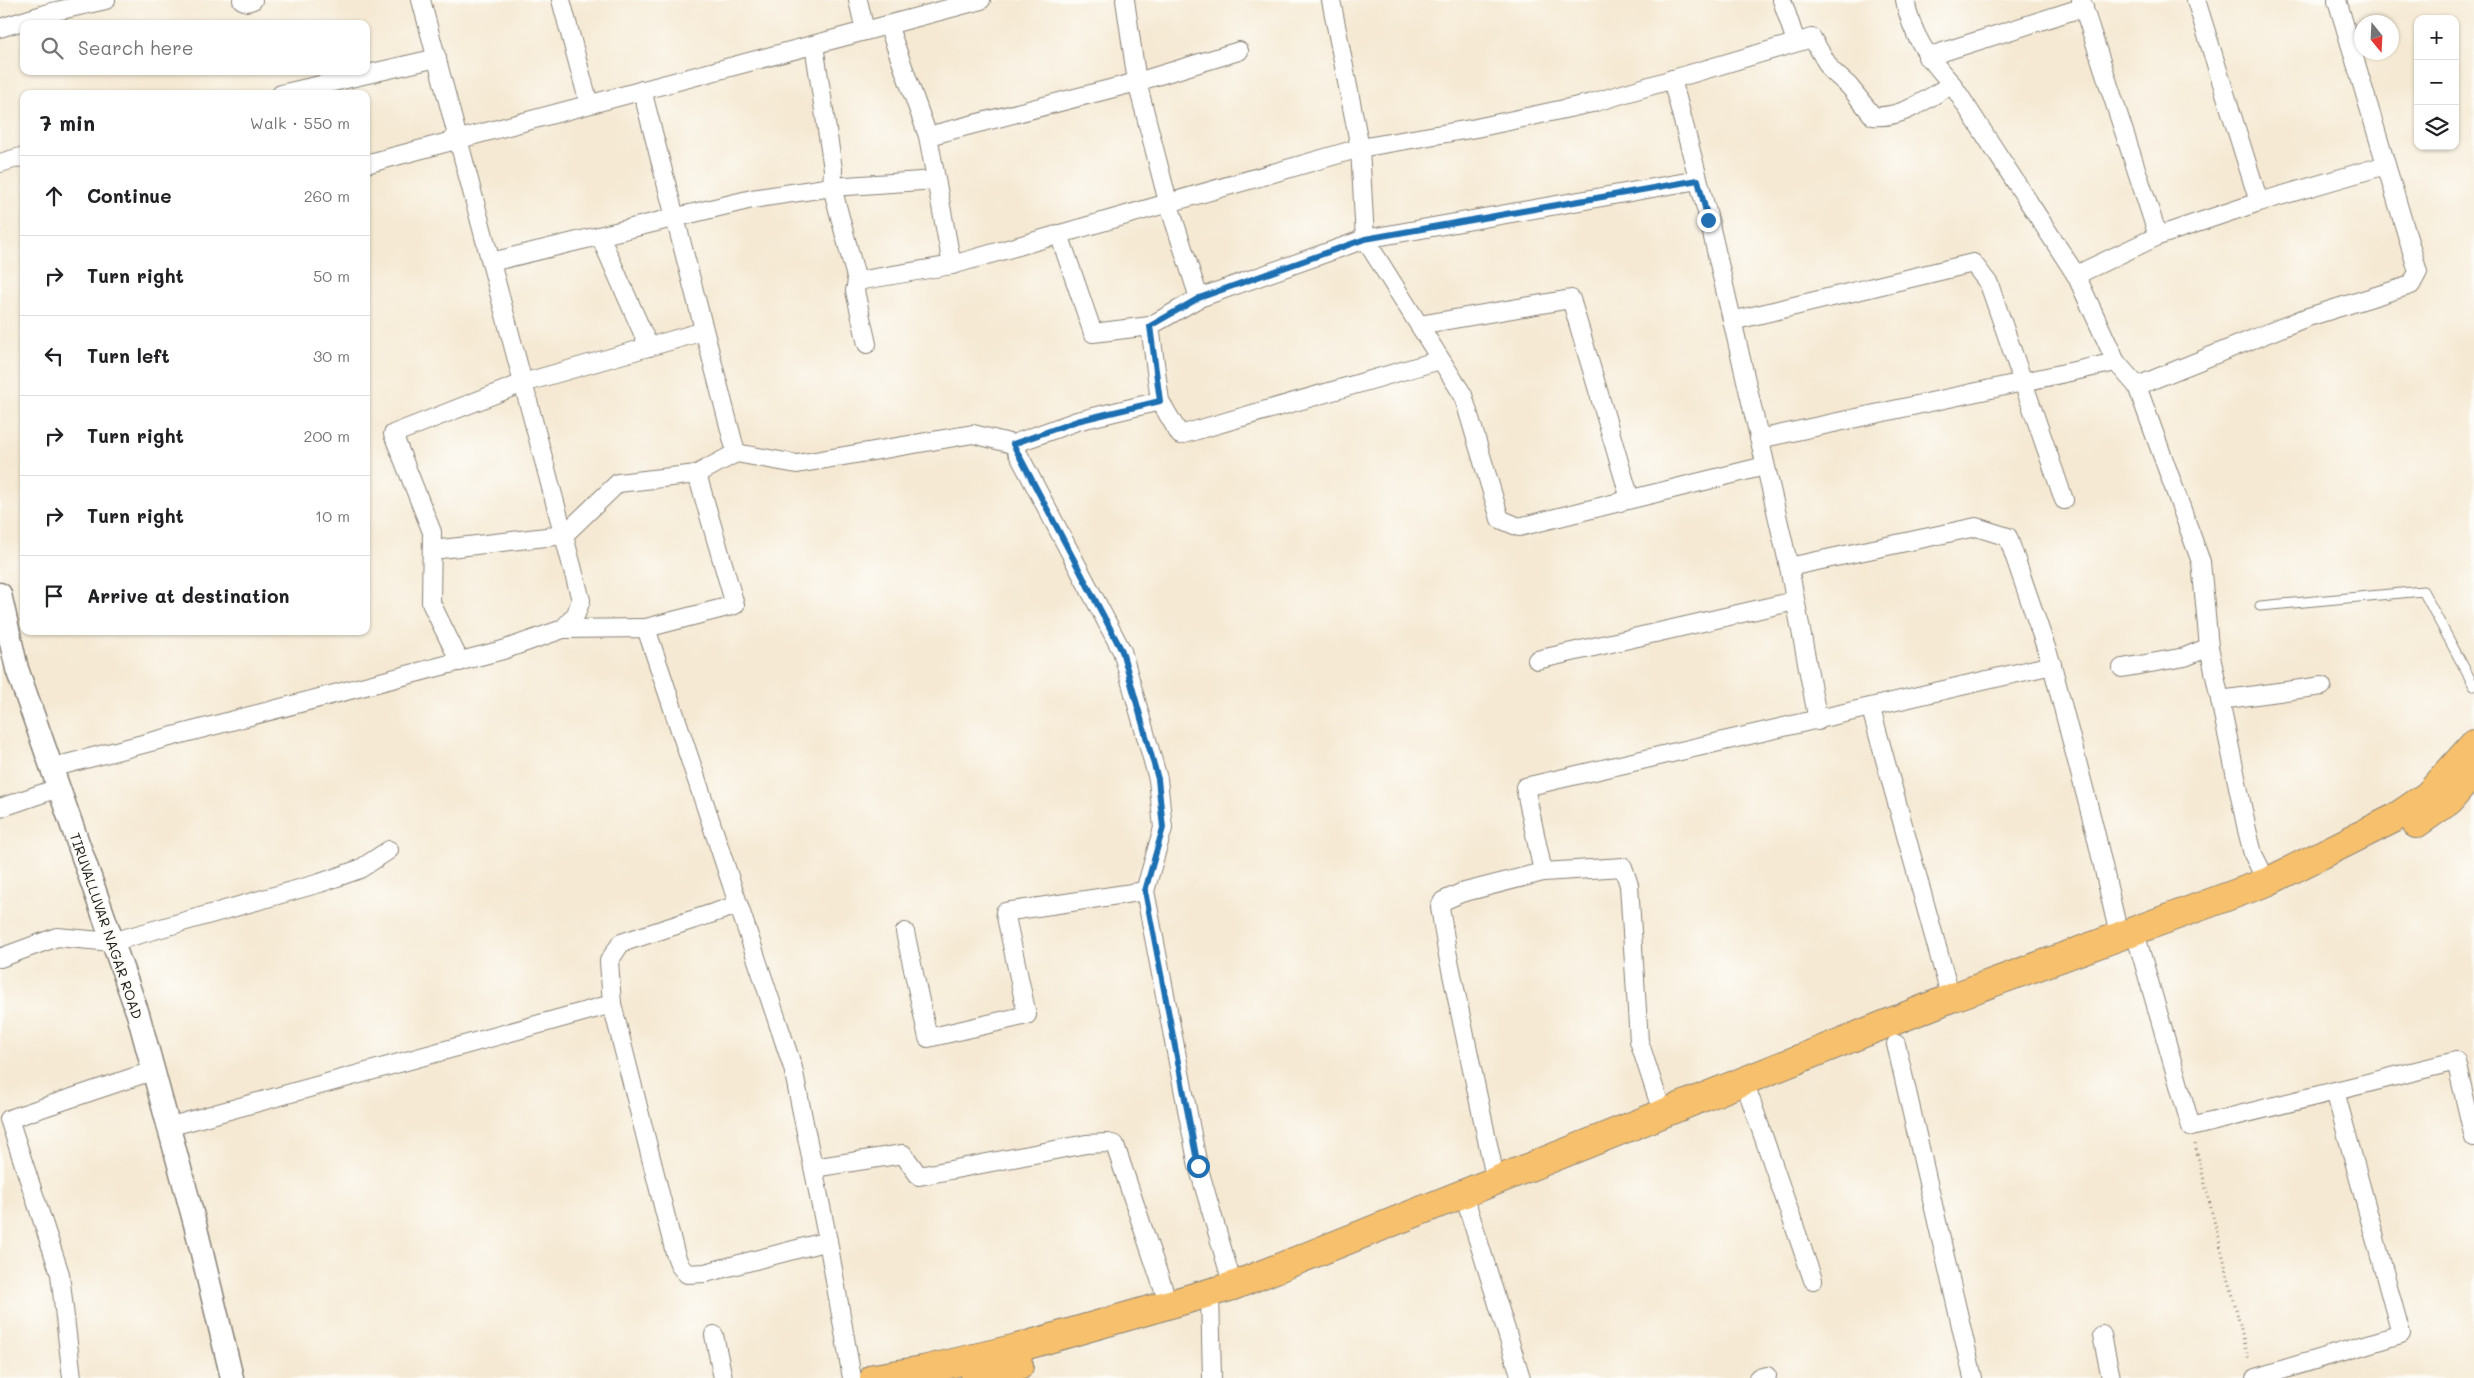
<!DOCTYPE html>
<html lang="en">
<head>
<meta charset="utf-8">
<style>
	body { margin:0; font-family:Mali,sans-serif; background:#f2f2f2; color:#202124 }
	.controls { position:absolute; right:15px; top:15px; display:grid; overflow:hidden; border-radius:10px; box-shadow:0 1px 4px #0004 }
	.controls button { width:45px; height:45px; display:grid; place-items:center; padding:0; border:0; border-bottom:1px solid #e0e0e0; background:#fff; color:#202124; font:25px sans-serif }
	.compass { position:absolute; left:2354px; top:15px; width:45px; height:45px; border-radius:50%; background:#fff; box-shadow:0 1px 4px #0004; rotate:162deg }
	.stop { position:absolute; width:15px; height:15px; margin:-11px; border:4px solid #1f6fb2; border-radius:50%; background:#fff }
	.stop.end { background:#1f6fb2; border-color:#fff; box-shadow:0 1px 5px #0008 }
	.list { margin:0; padding:0; list-style:none }
	h2 { display:flex; justify-content:space-between; align-items:center; height:65px; margin:0; padding:0 20px; font-size:21px }
	h2 small { font-size:16px; font-weight:400; color:#757577 }
	.list li { display:grid; grid-template-columns:32px 1fr auto; gap:15px; align-items:center; box-sizing:border-box; height:80px; padding:0 20px; border-top:1px solid #e0e0e0 }
	.list b { display:block; font-size:19px; white-space:nowrap }
	.list em { font-size:16px; font-style:normal; color:#757577 }
	.icon { flex:none; width:28px; height:28px; fill:none; stroke:currentColor; stroke-width:2; stroke-linecap:round; stroke-linejoin:round }
	.map { position:relative; flex:none; width:2474px; height:1378px; overflow:hidden }
	.search { position:absolute; background:#fff; box-shadow:0 1px 4px #0004; left:20px; top:20px; width:350px; height:55px; display:flex; align-items:center; gap:12px; box-sizing:border-box; padding:0 18px; border-radius:10px; color:#757577; font-size:19px }
	.panel { position:absolute; background:#fff; box-shadow:0 1px 4px #0004; left:20px; top:90px; width:350px; height:545px; border-radius:10px }
	.map>svg:first-child { display:block }
	.lines { fill:none; stroke-linecap:round; stroke-linejoin:round }
	.service-casing { stroke:#888278; stroke-width:11 }
	.minor-casing { stroke:#888278; stroke-width:20 }
	.tertiary-casing { stroke:#888278; stroke-width:25 }
	.primary-casing { stroke:#888278; stroke-width:30 }
	.path { stroke:#888278; stroke-width:3; stroke-dasharray:1 4; stroke-linecap:butt }
	.service { stroke:#fff; stroke-width:9 }
	.minor { stroke:#fff; stroke-width:18 }
	.tertiary { stroke:#fff; stroke-width:22 }
	.primary { stroke:#f7c06c; stroke-width:28 }
	.route { stroke:#1f6fb2; stroke-width:6 }
	.labels { text-anchor:middle; stroke-width:4; stroke-linejoin:round; paint-order:stroke }
	.street-label { font-size:14px; fill:#1c1c1c; stroke:#fdfcf7 }
</style>
</head>
<body>
<div class="map">
<svg width="2474" height="1378" viewBox="0 0 2474 1378">
	<rect width="100%" height="100%" fill="#fdfcf7"/>
	<filter id="ink" filterUnits="userSpaceOnUse"><feTurbulence type="fractalNoise" baseFrequency=".02" numOctaves="2"/><feDisplacementMap in="SourceGraphic" scale="10" xChannelSelector="R" yChannelSelector="G"/><feConvolveMatrix kernelMatrix="1 2 1 2 8 2 1 2 1" color-interpolation-filters="sRGB"/></filter>
	<filter id="wash" filterUnits="userSpaceOnUse"><feTurbulence type="fractalNoise" baseFrequency=".0096" numOctaves="4" result="noise"/><feDisplacementMap in="SourceGraphic" scale="20" xChannelSelector="R" yChannelSelector="G"/><feGaussianBlur stdDeviation="1.12" result="paint"/><feColorMatrix in="noise" values="0 0 0 0 0 0 0 0 0 0 0 0 0 0 0 0 0 1.4 0 .05"/><feComposite in="paint" operator="in"/></filter>
	<g filter="url(#wash)">
		<rect width="100%" height="100%" fill="#f5e9d3"/>
	</g>
	<g filter="url(#ink)">
		<g class="lines">
			<defs>
				<path id="service" d="M2260 606 2423 591 2474 686"/>
				<g id="minor">
					<path d="M242 0 247 2 253 0"/>
					<path d="M561 0 589 104"/>
					<path d="M858 0 865 31 981 0"/>
					<path d="M1125 0 1137 82 1168 202 1199 298"/>
					<path d="M1331 0 1360 148 1476 128 1592 103 1812 38 1831 70 1849 86 1873 116C1902 119 1928 98 1952 84"/>
					<path d="M1782 0 1796 42"/>
					<path d="M1905 0C1912 36 1928 58 1952 84L2076 275 2116 362 2137 386 2201 562 2209 647 2185 657 2122 668"/>
					<path d="M2081 0 2158 236"/>
					<path d="M2196 0 2259 202"/>
					<path d="M888 25 928 136 1137 82 1239 51"/>
					<path d="M0 28 52 12 106 0"/>
					<path d="M814 45 833 169 832 187 857 281 855 291 867 344"/>
					<path d="M1927 57 2084 7"/>
					<path d="M1672 79 1709 220 1789 567 1818 721"/>
					<path d="M642 90 736 453 797 464 973 434 1013 444 1077 421 1160 401"/>
					<path d="M281 94 437 58"/>
					<path d="M928 136 952 265"/>
					<path d="M0 163 24 156"/>
					<path d="M366 164 865 31"/>
					<path d="M1059 234 1093 333 1150 326"/>
					<path d="M600 236 649 347"/>
					<path d="M491 262 752 199 832 187 936 180"/>
					<path d="M2076 275 2158 236 2259 202 2386 165"/>
					<path d="M857 281 952 265 1360 148 1365 239 1463 395 1500 519 1519 527 1765 466"/>
					<path d="M1732 321 1973 263 1989 284 2064 500"/>
					<path d="M1419 325 1571 299 1630 499"/>
					<path d="M1440 360 1180 435 1160 401 1150 326 1199 298 1365 239 1698 180"/>
					<path d="M2137 386 2305 318 2411 285 2418 272 2337 0"/>
					<path d="M1759 439 2116 362"/>
					<path d="M1013 444 1122 651 1158 779 1163 828 1145 891 1198 1166 1233 1286"/>
					<path d="M432 550 564 535 618 483 697 474 736 453"/>
					<path d="M1789 567 1976 527 2008 537 2052 665 2095 831 2119 935"/>
					<path d="M646 628 735 605 697 474"/>
					<path d="M563 629 646 628 793 1068 828 1241 852 1378"/>
					<path d="M2209 647 2247 830 2253 854 2267 882"/>
					<path d="M1537 660 1795 601"/>
					<path d="M460 662 431 603 432 532 393 434 523 383 704 331"/>
					<path d="M2220 700 2322 686"/>
					<path d="M1871 709 1951 998"/>
					<path d="M51 768 503 650 563 629 576 614 581 600 421 0"/>
					<path d="M0 808 58 788"/>
					<path d="M1543 872 1525 787 2052 665"/>
					<path d="M738 905 621 943 609 961 612 1004 675 1253 680 1266 687 1274 705 1273 828 1241"/>
					<path d="M905 932 928 1038 1027 1015 1005 912 1145 891"/>
					<path d="M2138 943 2191 1127 2456 1061 2474 1138"/>
					<path d="M0 958 57 937 112 942 320 883 360 869 389 850"/>
					<path d="M1896 1044 1973 1378"/>
					<path d="M1749 1095 1813 1280"/>
					<path d="M168 1127 612 1004"/>
					<path d="M813 1168 903 1154 919 1176 1086 1144 1108 1143 1115 1145 1169 1306"/>
					<path d="M1496 1182 1447 951 1440 907 1443 901 1461 893 1543 872 1623 867 1629 885 1639 1041 1663 1115"/>
					<path d="M1464 1195 1521 1378"/>
					<path d="M1210 1294 1212 1378"/>
					<path d="M714 1335 723 1378"/>
					<path d="M2102 1335 2111 1378"/>
					<path d="M72 1378 60 1274 9 1119 152 1071"/>
					<path d="M1758 1378 1767 1376"/>
					<path d="M2255 1378 2401 1334 2335 1091"/>
				</g>
				<path id="tertiary" d="M0 594 17 669 138 1014 195 1224 232 1378"/>
				<g id="primary">
					<path d="M2416 824 2449 801 2474 772"/>
					<path d="M874 1378 923 1370 1017 1348 1233 1286 1951 998 2267 882 2393 819 2428 795 2474 744"/>
					<path d="M975 1378 1019 1366"/>
				</g>
			</defs>
			<use href="#service" class="service-casing"/>
			<use href="#minor" class="minor-casing"/>
			<use href="#tertiary" class="tertiary-casing"/>
			<use href="#primary" class="primary-casing"/>
			<path class="path" d="M2195 1144 2249 1361"/>
			<use href="#service" class="service"/>
			<use href="#minor" class="minor"/>
			<use href="#tertiary" class="tertiary"/>
			<use href="#primary" class="primary"/>
		</g>
	</g>
	<g class="lines" filter="url(#ink)">
		<path class="route" d="M1198 1166 1145 891 1163 828 1158 779 1122 651 1013 444 1077 421 1160 401 1150 326 1199 298 1365 239 1698 180 1708 220"/>
	</g>
	<g class="labels">
		<g class="street-label">
			<text transform="translate(106 926) rotate(71)" y="5">TIRUVALLUVAR NAGAR ROAD</text>
		</g>
	</g>
</svg>
<div class="controls">
<button>+</button>
<button>−</button>
<button><svg class="icon" aria-label="layers" viewBox="0 0 24 24"><path d="M12 4l9 5-9 5-9-5zM3 14l9 5 9-5"/></svg></button>
</div>
<svg class="compass" viewBox="-18 -18 36 36"><path d="M0-13l5 13h-10z" fill="#e53935"/><path d="M0 13l5-13h-10z" fill="#757577"/></svg>
<div class="stop" style="left:1198px;top:1166px"></div>
<div class="stop end" style="left:1708px;top:220px"></div>
<div class="search"><svg class="icon" aria-label="search" viewBox="0 0 24 24"><circle cx="10" cy="10" r="6"/><path d="M15 15l6 6"/></svg>Search here</div>
<section class="panel">
<h2>7 min<small>Walk · 550 m</small></h2>
<ul class="list">
<li><svg class="icon" aria-label="ahead" viewBox="0 0 24 24"><path d="M12 20V5M6 11l6-6 6 6"/></svg><div><b>Continue</b></div><em>260 m</em></li>
<li><svg class="icon" aria-label="right" viewBox="0 0 24 24"><path d="M7 20v-9h11M14 6l5 5-5 5"/></svg><div><b>Turn right</b></div><em>50 m</em></li>
<li><svg class="icon" aria-label="left" viewBox="0 0 24 24"><path d="M17 20v-9H6M10 6l-5 5 5 5"/></svg><div><b>Turn left</b></div><em>30 m</em></li>
<li><svg class="icon" aria-label="right" viewBox="0 0 24 24"><path d="M7 20v-9h11M14 6l5 5-5 5"/></svg><div><b>Turn right</b></div><em>200 m</em></li>
<li><svg class="icon" aria-label="right" viewBox="0 0 24 24"><path d="M7 20v-9h11M14 6l5 5-5 5"/></svg><div><b>Turn right</b></div><em>10 m</em></li>
<li><svg class="icon" aria-label="arrive" viewBox="0 0 24 24"><path d="M6 21V4h12l-3 4 3 4H6"/></svg><div><b>Arrive at destination</b></div></li>
</ul>
</section>
</div>
</body>
</html>
